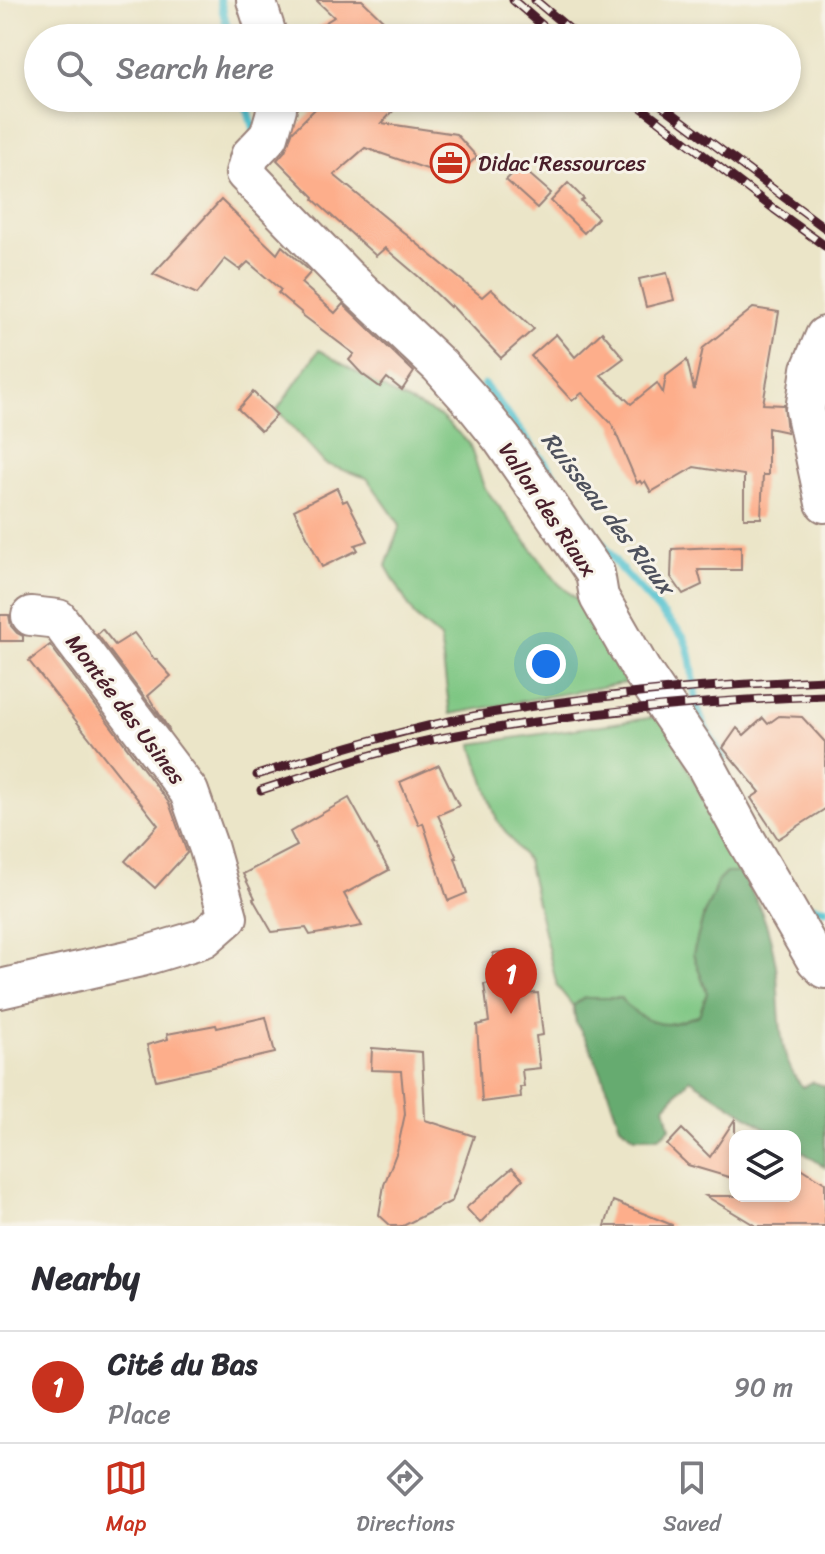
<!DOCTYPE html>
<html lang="en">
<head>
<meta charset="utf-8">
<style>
	body { margin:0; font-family:Sriracha,sans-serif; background:#f7f7f7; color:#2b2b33 }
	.controls { position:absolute; right:24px; bottom:24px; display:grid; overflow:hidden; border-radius:16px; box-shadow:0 4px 12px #0003 }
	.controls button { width:72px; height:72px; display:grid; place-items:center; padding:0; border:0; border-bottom:2px solid #e1e1e2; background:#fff; color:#2b2b33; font:40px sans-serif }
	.you { position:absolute; left:546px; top:664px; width:28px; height:28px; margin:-20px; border:6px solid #fff; border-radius:50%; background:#1a73e8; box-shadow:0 0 0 12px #1a73e833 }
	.badge { display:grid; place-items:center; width:52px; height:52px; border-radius:50%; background:#c8321e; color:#fff; font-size:26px; font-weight:700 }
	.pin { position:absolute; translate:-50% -66px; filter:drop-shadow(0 2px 4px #0008) }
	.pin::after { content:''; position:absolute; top:42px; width:28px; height:24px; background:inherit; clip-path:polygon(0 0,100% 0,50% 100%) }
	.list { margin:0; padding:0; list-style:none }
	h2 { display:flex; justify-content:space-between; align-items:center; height:104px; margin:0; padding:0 32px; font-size:34px }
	h2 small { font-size:26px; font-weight:400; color:#7c7c81 }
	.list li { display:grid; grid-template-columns:52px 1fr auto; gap:24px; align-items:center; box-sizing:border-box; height:112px; padding:0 32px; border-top:2px solid #e1e1e2 }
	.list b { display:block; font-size:30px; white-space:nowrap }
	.list p { margin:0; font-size:26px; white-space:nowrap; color:#7c7c81 }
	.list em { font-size:26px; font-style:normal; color:#7c7c81 }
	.icon { flex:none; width:44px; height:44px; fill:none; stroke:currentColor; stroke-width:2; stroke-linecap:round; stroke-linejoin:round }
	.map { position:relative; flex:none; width:825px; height:1226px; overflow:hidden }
	.search { position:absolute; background:#fff; box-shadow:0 4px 12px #0003; left:24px; right:24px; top:24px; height:88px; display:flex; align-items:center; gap:20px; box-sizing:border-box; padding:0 28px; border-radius:44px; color:#7c7c81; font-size:30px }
	.sheet { height:216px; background:#fff }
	nav { display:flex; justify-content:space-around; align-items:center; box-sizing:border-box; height:112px; border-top:2px solid #e1e1e2; background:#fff; font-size:22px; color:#7c7c81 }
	nav a { display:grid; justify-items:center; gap:4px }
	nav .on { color:#c8321e }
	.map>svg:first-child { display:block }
	.green { fill:#7dc682; stroke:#647256; stroke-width:2 }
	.forest { fill:#66ab70; stroke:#58654e; stroke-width:2 }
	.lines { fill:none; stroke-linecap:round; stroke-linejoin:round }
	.stream { stroke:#58c4d1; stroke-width:8 }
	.building { fill:#fdae8b }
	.minor-casing { stroke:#9a827a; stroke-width:42 }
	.minor { stroke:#fff; stroke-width:38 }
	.rail-casing { stroke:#4a1f2b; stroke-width:9 }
	.rail { stroke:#f7f3e8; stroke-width:6; stroke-dasharray:18; stroke-linecap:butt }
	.labels { text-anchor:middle; stroke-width:6; stroke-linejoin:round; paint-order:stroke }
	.poi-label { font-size:22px; fill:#4a1f2b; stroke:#f7f3e8; text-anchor:start }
	.street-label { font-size:22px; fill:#4a1f2b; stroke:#f7f3e8 }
	.water-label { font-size:24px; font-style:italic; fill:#4e515d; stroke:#f7f3e8 }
</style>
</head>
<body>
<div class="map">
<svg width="825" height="1226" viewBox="0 0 825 1226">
	<rect width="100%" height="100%" fill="#f7f3e8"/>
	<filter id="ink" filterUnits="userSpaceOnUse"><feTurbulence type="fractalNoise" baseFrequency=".0125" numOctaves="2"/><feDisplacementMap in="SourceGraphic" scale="16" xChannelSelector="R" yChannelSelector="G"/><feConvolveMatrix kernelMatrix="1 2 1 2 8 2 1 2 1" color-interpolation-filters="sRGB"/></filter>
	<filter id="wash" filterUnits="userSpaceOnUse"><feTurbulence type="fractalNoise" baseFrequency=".006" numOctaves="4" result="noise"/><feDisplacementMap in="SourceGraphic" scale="32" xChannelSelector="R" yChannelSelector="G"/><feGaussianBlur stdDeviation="1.8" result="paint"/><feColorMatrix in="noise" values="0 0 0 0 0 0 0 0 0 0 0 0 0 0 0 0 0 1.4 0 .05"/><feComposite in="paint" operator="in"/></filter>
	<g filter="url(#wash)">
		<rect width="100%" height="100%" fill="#ebe5c8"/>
		<g class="green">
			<path d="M319 350 395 395 440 416 469 443 484 487 558 583 596 616 630 682 450 714 440 638 415 617 386 566 400 525 367 478 325 464 277 410Z"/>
			<path d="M662 716 740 873H726L717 882 712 897 704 914 693 954 707 993 699 1015C689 1018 677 1024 667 1024 648 1024 631 1012 621 998H584L573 1006 557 986 527 861 497 820 472 744Z"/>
		</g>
		<path class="forest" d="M726 873H740C761 904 770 929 776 966 781 1004 775 1059 803 1087L812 1082 825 1086V1167L795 1147V1136H778L690 1079 665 1106 670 1128 659 1137H635L620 1126 602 1074 589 1045 576 1023 573 1006 584 998H621C631 1012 649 1024 667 1024 677 1024 689 1018 699 1015L707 993 693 954 704 914 712 897 717 882Z"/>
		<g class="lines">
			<g class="stream">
				<path d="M220 0 230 38"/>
				<path d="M245 98 254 131"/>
				<path d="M484 385 546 464 620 568 683 636C694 657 692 682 697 705 701 725 714 742 723 758"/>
				<path d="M800 905 825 909"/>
			</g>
		</g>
		<g id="blocks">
			<g class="building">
				<path d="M316 0H362L385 22 370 38H300L334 17Z"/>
				<path d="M326 98H405L382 123 456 134 477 157 447 184 436 172 365 148 334 175 482 297 491 289 534 329 501 358 451 305 450 307 419 277 385 248 376 256 313 199 314 197 277 160 285 151 293 131Z"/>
				<path d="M520 166 551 193 537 208 506 180Z"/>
				<path d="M568 183 584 199 581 201 598 218 584 233 551 201Z"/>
				<path d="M221 200 277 254 282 246 311 272 301 283 335 313 343 304 414 372 402 390 387 378 380 387 362 374 349 360 354 354 301 314 302 313 278 293 281 290 248 262 240 270 225 259 197 294 153 274Z"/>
				<path d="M667 273 674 300 646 307 639 279Z"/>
				<path d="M753 308 779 312 763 404 784 405 787 432 768 428V475H763L761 518H744V475L694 467 651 492 645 481 642 484 640 481 637 483 612 424 582 393 572 401 531 356 556 334 575 357 602 332 624 358 601 375 631 404 657 383 663 393 666 376 687 360 694 390 703 348Z"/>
				<path d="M253 392 277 415 261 431 238 409Z"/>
				<path d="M337 488 343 502 347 500 368 541 355 545 358 550 322 567 294 510Z"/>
				<path d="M741 546V570H698L702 585 683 594 671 577 672 549Z"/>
				<path d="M0 615H9L11 626 17 633 23 636V641H0Z"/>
				<path d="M102 629 115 645 134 633 155 660 156 659 171 676 148 696 170 731 97 634Z"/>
				<path d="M50 645 169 803 187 853 155 888 125 861 158 825 29 661Z"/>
				<path d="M779 716 802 717 825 742V809L778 839 751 798 760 792 723 748 737 728 744 735 763 718 768 724Z"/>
				<path d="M439 765 459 806 438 815 457 858H455L467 893 448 901 423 823 419 825 400 782Z"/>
				<path d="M349 798 389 870 344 894 362 926 310 935 306 928 272 932 253 899 255 898 243 874 297 846 290 832Z"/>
				<path d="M517 950 523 994 538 993 543 1035 536 1036 540 1068 522 1070 524 1087H520L521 1097 482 1102 477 1025 489 1022 484 984 497 982 493 953Z"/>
				<path d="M266 1017 275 1053 156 1080 147 1045 168 1039 167 1034 216 1025 217 1028Z"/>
				<path d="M372 1048 422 1052 425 1120 474 1136 452 1201 403 1226H391L379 1215 384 1185 397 1151 405 1114 401 1071 371 1070Z"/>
				<path d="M735 1119V1179L688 1165 667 1145 682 1129 710 1157Z"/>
				<path d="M795 1164 825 1183V1226H756L706 1196H795Z"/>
				<path d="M512 1168 523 1179 480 1223 466 1208Z"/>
				<path d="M613 1201 672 1225V1226H605Z"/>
			</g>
		</g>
	</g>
	<g filter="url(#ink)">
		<use href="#blocks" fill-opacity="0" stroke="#9a827a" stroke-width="2"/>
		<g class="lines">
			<defs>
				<g id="minor">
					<path d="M256 0 268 38"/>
					<path d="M277 98V108L269 136 250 156 245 173 345 276 440 366 474 404 502 439 595 573 599 597 641 670 705 764 745 838 816 960 825 969"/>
					<path d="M825 336 811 369 805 410 825 503"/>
					<path d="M0 989 141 957 204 938 228 917 209 849 189 792 58 619 31 616"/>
				</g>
			</defs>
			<use href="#minor" class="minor-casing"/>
			<use href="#minor" class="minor"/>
			<defs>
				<g id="rail">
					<path d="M513 0 557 38"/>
					<path d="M535 0 580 38"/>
					<path d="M629 98 774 209 825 246"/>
					<path d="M652 98 825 228"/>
					<path d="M257 775C328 752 401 730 474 716 589 695 708 685 825 680"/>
					<path d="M261 790C317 772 374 752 431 740 561 714 692 701 825 696"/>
				</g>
			</defs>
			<use href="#rail" class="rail-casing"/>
			<use href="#rail" class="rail"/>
		</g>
	</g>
	<defs>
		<symbol id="office-ring" viewBox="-11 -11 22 22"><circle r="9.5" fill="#f7f3e8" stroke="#c8321e" stroke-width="1.5"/><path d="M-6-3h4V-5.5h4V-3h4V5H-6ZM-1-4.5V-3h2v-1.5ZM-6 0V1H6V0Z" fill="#c8321e"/></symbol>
	</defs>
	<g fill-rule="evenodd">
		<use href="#office-ring" x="428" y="141" width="44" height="44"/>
	</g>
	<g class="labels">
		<g class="poi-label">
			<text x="478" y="171">Didac'Ressources</text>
		</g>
		<g class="street-label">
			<text transform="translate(548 509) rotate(56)" y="8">Vallon des Riaux</text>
			<text transform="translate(126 709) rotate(53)" y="8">Montée des Usines</text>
		</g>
		<g class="water-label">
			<text transform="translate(608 513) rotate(52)" y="8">Ruisseau des Riaux</text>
		</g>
	</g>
</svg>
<div class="controls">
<button><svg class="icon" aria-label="layers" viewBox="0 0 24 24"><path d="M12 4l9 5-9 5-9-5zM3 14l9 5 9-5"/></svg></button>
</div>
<div class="you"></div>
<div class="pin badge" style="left:511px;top:1014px">1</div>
<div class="search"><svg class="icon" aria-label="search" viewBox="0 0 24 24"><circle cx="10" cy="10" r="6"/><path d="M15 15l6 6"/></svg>Search here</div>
</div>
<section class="sheet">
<h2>Nearby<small></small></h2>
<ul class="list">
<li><span class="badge">1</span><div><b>Cité du Bas</b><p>Place</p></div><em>90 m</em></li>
</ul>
</section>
<nav>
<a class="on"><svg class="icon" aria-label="map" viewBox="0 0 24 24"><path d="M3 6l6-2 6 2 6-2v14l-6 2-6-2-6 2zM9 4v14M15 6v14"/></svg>Map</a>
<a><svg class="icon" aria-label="directions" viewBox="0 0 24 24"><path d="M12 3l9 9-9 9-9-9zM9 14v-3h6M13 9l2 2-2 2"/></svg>Directions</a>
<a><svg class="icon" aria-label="saved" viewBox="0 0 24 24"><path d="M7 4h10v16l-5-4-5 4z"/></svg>Saved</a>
</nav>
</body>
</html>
